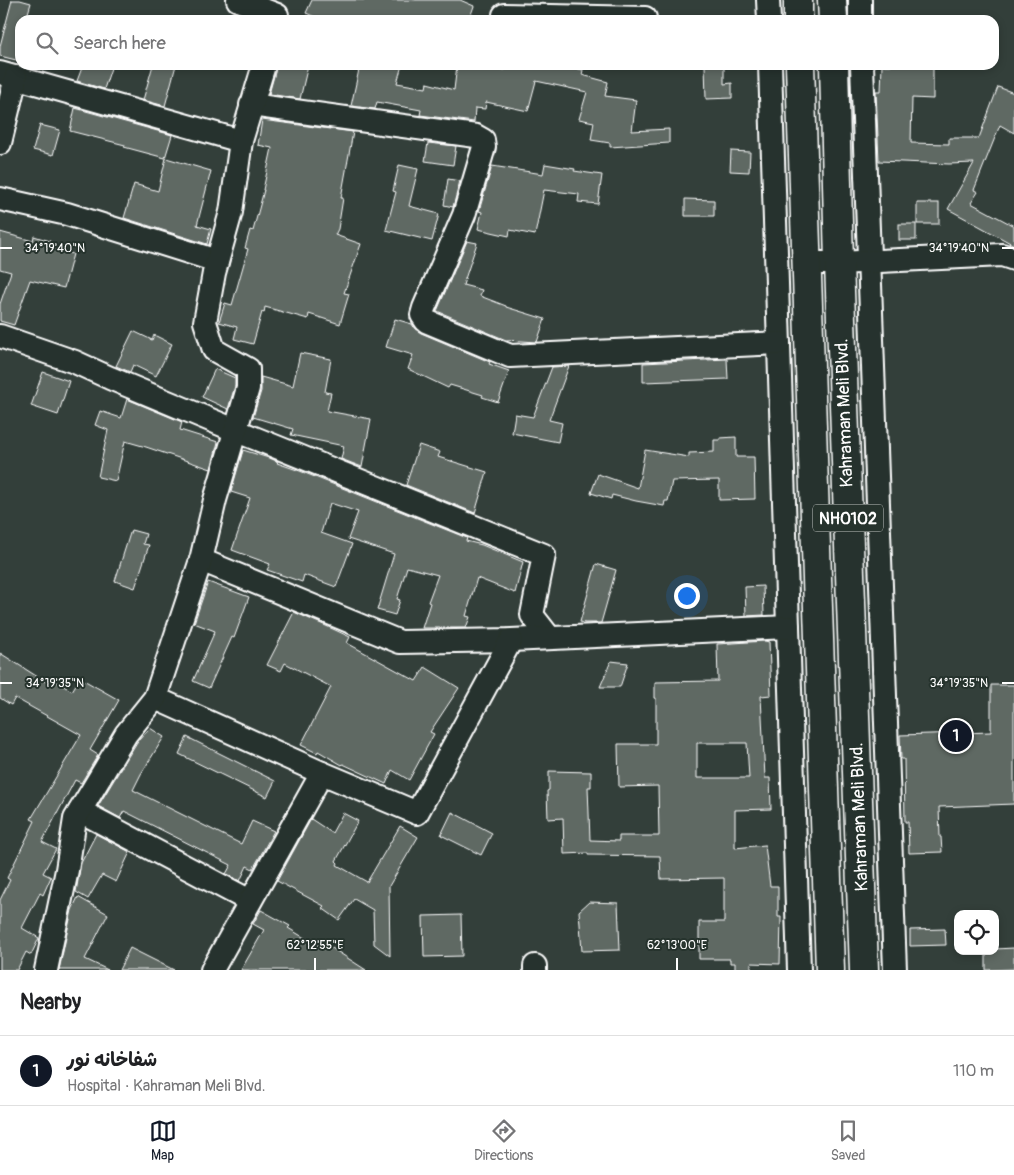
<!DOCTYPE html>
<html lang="en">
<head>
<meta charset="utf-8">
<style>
	body { margin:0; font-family:Pangolin,"Playpen Sans Arabic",sans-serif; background:#f2f2f2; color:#202124 }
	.controls { position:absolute; right:15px; bottom:15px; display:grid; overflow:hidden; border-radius:10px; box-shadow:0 2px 8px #0003 }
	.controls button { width:45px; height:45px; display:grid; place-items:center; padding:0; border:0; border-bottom:1px solid #e0e0e0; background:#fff; color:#202124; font:25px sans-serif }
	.you { position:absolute; left:686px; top:595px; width:18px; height:18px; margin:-12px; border:4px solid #fff; border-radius:50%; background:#1a73e8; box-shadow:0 0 0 8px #1a73e833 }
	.badge { display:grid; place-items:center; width:32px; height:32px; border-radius:50%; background:#111827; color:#fff; font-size:16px; font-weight:700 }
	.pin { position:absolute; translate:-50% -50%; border:2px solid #fff; box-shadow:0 1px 5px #0006 }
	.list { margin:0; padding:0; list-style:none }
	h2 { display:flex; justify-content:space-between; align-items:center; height:65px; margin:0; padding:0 20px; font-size:21px }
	h2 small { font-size:16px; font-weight:400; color:#757577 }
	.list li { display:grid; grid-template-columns:32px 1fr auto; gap:15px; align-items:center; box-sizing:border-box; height:70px; padding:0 20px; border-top:1px solid #e0e0e0 }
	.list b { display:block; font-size:19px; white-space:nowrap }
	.list p { margin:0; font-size:16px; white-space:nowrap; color:#757577 }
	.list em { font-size:16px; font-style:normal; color:#757577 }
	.icon { flex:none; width:28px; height:28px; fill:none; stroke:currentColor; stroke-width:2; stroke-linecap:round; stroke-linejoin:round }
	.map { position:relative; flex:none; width:1014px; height:970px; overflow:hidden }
	.search { position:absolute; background:#fff; box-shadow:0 2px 8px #0003; left:15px; right:15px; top:15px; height:55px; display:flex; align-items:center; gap:12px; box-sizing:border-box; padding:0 18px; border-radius:15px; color:#757577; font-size:19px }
	.sheet { height:135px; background:#fff }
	nav { display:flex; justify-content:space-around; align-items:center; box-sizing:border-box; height:70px; border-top:1px solid #e0e0e0; background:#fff; font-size:14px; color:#757577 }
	nav a { display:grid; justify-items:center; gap:2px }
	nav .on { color:#111827 }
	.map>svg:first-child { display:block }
	.building { fill:#5f6964; stroke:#fff; fill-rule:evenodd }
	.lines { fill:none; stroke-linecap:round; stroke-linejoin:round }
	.minor-casing { stroke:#fff; stroke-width:26 }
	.highway-casing { stroke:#fff; stroke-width:31 }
	.minor { stroke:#26332d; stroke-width:22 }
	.highway { stroke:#26332d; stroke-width:28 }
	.ticks { fill:none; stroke:#fff; stroke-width:2 }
	.labels { text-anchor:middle; stroke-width:4; stroke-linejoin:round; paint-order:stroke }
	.shield { fill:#26332d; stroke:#bec2c0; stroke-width:1 }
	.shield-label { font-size:16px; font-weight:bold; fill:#fff }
	.street-label { font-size:18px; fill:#fff; stroke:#26332d }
	.ticks-label { font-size:12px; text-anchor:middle; fill:#fff; stroke:#26332d; stroke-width:4; stroke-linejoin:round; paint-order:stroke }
</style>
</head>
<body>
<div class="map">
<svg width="1014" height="970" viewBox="0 0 1014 970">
	<rect width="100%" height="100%" fill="#333f3a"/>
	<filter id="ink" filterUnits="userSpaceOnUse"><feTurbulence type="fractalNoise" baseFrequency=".02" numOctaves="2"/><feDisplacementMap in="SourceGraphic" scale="10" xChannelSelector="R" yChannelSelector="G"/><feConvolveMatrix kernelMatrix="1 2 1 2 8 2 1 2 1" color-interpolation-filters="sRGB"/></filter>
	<g filter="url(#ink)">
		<g class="building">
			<path d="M12 0H20L31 3 26 20H20V61L0 56V46Z"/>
			<path d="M312 0H460L474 6 469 20H322L306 13Z"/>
			<path d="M83 65H112L104 89 77 81Z"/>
			<path d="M153 65H176L165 106 143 100Z"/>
			<path d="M277 65H308L300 99 269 94Z"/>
			<path d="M360 65H402L397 83 426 88 427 83 454 90 457 65H466L505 70 506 65H562L583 70 582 75 608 82 605 96 636 100 632 131 669 129V143L610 147V143L591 140 594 122 579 119 587 92 536 81 528 111 486 102 485 109 475 108 474 122 420 115 421 110 377 102 375 109 351 106Z"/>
			<path d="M705 65H724V84L732 83V98L706 99Z"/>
			<path d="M882 65H933V99L912 98 911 143 949 144V138H979L998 87 1014 93V133L1000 125 974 190 978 192 971 203 1014 226V245L948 209 974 163 949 164 879 161 876 91H881Z"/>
			<path d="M75 108 172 135 165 158 124 147 125 145 70 131Z"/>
			<path d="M262 120 353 132 341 198H343L338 229 335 235 361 244 344 293 349 294 340 324 309 314 308 319 265 307 264 313 262 312 253 344 234 339 237 327 219 322 225 303 232 305 248 249 245 248 250 230 253 231 264 190H263L272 148 258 145Z"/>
			<path d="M40 125 60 130 53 155 33 150Z"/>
			<path d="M428 143 456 146 453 165 425 161Z"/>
			<path d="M731 151 750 152 749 172 730 171Z"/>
			<path d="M166 158 211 171 197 225 211 229 207 244 124 218 134 184 158 191Z"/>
			<path d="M545 164 575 169 574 171 602 175 598 204 578 202 579 194 544 190 535 235 510 230 509 236 478 229 482 212 479 211 492 166 543 174Z"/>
			<path d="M399 165 418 169 409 206 439 214 432 241 386 230 396 192 393 191Z"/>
			<path d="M448 179 460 181 453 207 444 205Z"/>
			<path d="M685 199 714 200V216H685Z"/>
			<rect x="917" y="203" width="22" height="21"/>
			<rect x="899" y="224" width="17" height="16"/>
			<path d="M0 232 33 241 34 236 50 241 48 247 73 254 64 288 30 280 14 325 0 321V304L11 272 0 269Z"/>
			<path d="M467 241 477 243 463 285 482 290 480 296 506 306V307L545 319 537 342 506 340 437 311Z"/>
			<path d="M395 319 412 324 415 329 421 333 490 362 489 364 509 371 498 402 482 397 483 395 450 385 448 388 408 369 413 355 386 347Z"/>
			<path d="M133 331 152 340 154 335 172 344 156 376 133 365 130 372 116 366Z"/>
			<path d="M300 353 331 359 325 392 331 393 327 411 371 419 362 467 341 459 344 446 291 435 293 429 253 417 261 391V377L293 386Z"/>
			<path d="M727 359 728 379 643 382V363Z"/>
			<path d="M569 366 549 420 562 423 558 442 512 433 515 414 533 417 552 367Z"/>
			<path d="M215 369 235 378V386L228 409 202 397Z"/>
			<path d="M43 372 69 381 58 415 31 406Z"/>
			<path d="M127 399 182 422 180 430 218 442 211 469 146 447 125 441 116 481 98 477 108 430 95 425 100 411 121 418Z"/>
			<path d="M736 437V457H754L755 499 719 500V480L672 481 668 501H665L664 506 636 501 612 495 611 499 591 493 598 474 638 488 645 450 689 457V453L714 452V440H720V438Z"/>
			<path d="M419 445 440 452 438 457 487 472 475 513 406 485Z"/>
			<path d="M243 450 272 459 278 462 277 463 300 471 467 538 466 541 482 545 523 562 515 593 477 578 466 616 470 617 466 628H422L430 603 428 602 438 575 407 567 397 599 400 600 395 615 377 610 394 554 348 539 358 512 330 503 321 533 352 544 336 587 304 575 302 582 267 570 270 564 232 550 250 498 231 492Z"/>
			<path d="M131 530 146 534 143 544 149 545 135 588 115 581Z"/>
			<path d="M596 564 616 570 601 623H585L580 622Z"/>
			<path d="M208 582 249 597 234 638 232 637 209 688 193 681 215 631 194 623Z"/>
			<path d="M763 586 764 615 746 616 745 587Z"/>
			<path d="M294 612 333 629 350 637 347 643 416 681 425 667 459 688 430 732 434 734 409 780 392 770 386 784 343 764 342 765 318 751 317 753 301 745 331 687 285 663 281 671 267 665Z"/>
			<path d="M765 641 769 642 771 695 761 696 765 778H770L771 809 735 810V848L765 845 770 886H778V917H781L780 964 751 963V970H735V963H730V959H699V922H724V878L661 879 660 856 588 855V853L564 854 563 818 548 819 547 791 549 790V771L591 772V787H588L590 840 619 841V836H659L658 786 619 787 618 744H656V698H655V682L718 681 717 644ZM697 743H747L749 778H697Z"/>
			<path d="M0 653 52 686 55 681 72 691 80 678 119 700 90 750 98 755 81 783 75 780 42 842 56 849 43 873 51 877 43 895 40 893 22 928 39 938 31 955 26 952 17 970H0V900L10 880 7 878 35 821 31 819 81 735 15 698 11 705 0 698Z"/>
			<path d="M611 661 628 663 620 687H600Z"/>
			<path d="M991 685H1014V804L939 807 940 837H941L942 852 909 853 908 822H905L904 759H901L900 735 991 732Z"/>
			<path d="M150 728 164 737 141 774 133 790 241 844 252 821 274 831 253 869 247 866 240 881 226 874 231 865 124 811 120 818 98 806 137 742Z"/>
			<path d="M187 737 275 781 267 797 179 754Z"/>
			<path d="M452 812 492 833 481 855 441 835Z"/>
			<path d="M343 813 358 821 336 861 338 863 337 865 367 882 400 826 418 837 389 886 390 956 374 944 373 910 354 899 339 920 322 908 324 906 277 881 311 819 332 833Z"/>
			<path d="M96 834 130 852 116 882 102 875 88 899 76 892 81 863Z"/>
			<path d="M78 897 108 914 85 959 108 970H59L72 910Z"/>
			<path d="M589 902 618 903 620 950 582 951 579 911Z"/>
			<path d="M261 910 290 926 288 928 318 946 321 941 366 970H241L264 930 253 924Z"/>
			<path d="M461 915 462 956 424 957 423 916Z"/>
			<path d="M945 929 946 945 910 946V930Z"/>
			<path d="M130 948 174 970H119Z"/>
			<path d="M1014 948V969L986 970V952L995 951V949Z"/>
		</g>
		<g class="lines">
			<defs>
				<g id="minor">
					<path d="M238 0 277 15"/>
					<path d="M768 0 769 20"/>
					<path d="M860 0V20"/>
					<path d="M504 15 645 18"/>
					<path d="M770 65 799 970"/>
					<path d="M862 65 895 970"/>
					<path d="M0 73 241 141"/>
					<path d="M251 105 476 136 483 140 484 147 464 215 424 308 422 315 426 321 510 356 779 343"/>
					<path d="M0 143 16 77"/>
					<path d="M0 199 67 214 217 261"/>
					<path d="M806 263H839L1002 255 1014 259"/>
					<path d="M0 336 75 362 110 378 237 431 544 555 532 615 550 638"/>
					<path d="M201 560 400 642 511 640 788 627"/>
					<path d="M155 698 322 773 417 813 511 640"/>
					<path d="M80 811 250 901"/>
					<path d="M535 966V970"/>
					<path d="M46 970 67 870 75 819 126 734 155 698 201 560 215 500 248 388V369L214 350 205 322 214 273 231 212 241 141 264 65"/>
					<path d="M212 970 322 773"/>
				</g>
				<g id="highway">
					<path d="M798 0V20"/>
					<path d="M832 0 833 20"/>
					<path d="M800 65 830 970"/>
					<path d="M834 65 839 263 864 970"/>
				</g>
			</defs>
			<use href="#minor" class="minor-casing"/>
			<use href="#highway" class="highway-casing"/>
			<use href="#minor" class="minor"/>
			<use href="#highway" class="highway"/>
		</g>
	</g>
	<path class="ticks" d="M0 248H12M1002 248H1014M0 683H12M1002 683H1014M315 958V970M677 958V970"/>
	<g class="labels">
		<rect class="shield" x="813" y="504.5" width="70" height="27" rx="4"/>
		<g class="shield-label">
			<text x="848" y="524">NH0102</text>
		</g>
		<g class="street-label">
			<text transform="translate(844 413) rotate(-92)" y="6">Kahraman Meli Blvd.</text>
			<text transform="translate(859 817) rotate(-92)" y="6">Kahraman Meli Blvd.</text>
		</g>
	</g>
	<g class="ticks-label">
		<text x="55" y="252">34°19'40"N</text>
		<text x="959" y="252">34°19'40"N</text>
		<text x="55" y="687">34°19'35"N</text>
		<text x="959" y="687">34°19'35"N</text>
		<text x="315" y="949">62°12'55"E</text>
		<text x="677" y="949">62°13'00"E</text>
	</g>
</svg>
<div class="controls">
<button><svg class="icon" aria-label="locate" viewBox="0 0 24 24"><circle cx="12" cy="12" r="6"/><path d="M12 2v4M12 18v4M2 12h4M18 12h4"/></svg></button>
</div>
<div class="you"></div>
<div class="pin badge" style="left:956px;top:736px">1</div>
<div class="search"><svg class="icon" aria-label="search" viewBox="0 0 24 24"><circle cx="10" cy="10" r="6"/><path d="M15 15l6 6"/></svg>Search here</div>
</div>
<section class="sheet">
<h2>Nearby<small></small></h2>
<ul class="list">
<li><span class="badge">1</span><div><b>شفاخانه نور</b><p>Hospital · Kahraman Meli Blvd.</p></div><em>110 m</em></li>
</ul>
</section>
<nav>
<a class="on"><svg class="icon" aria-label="map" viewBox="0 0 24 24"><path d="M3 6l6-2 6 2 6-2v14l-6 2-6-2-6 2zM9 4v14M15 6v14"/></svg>Map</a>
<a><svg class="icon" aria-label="directions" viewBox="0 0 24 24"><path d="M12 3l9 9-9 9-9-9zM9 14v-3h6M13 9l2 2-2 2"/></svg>Directions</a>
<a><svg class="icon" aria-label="saved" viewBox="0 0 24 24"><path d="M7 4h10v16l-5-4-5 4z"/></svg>Saved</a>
</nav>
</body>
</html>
